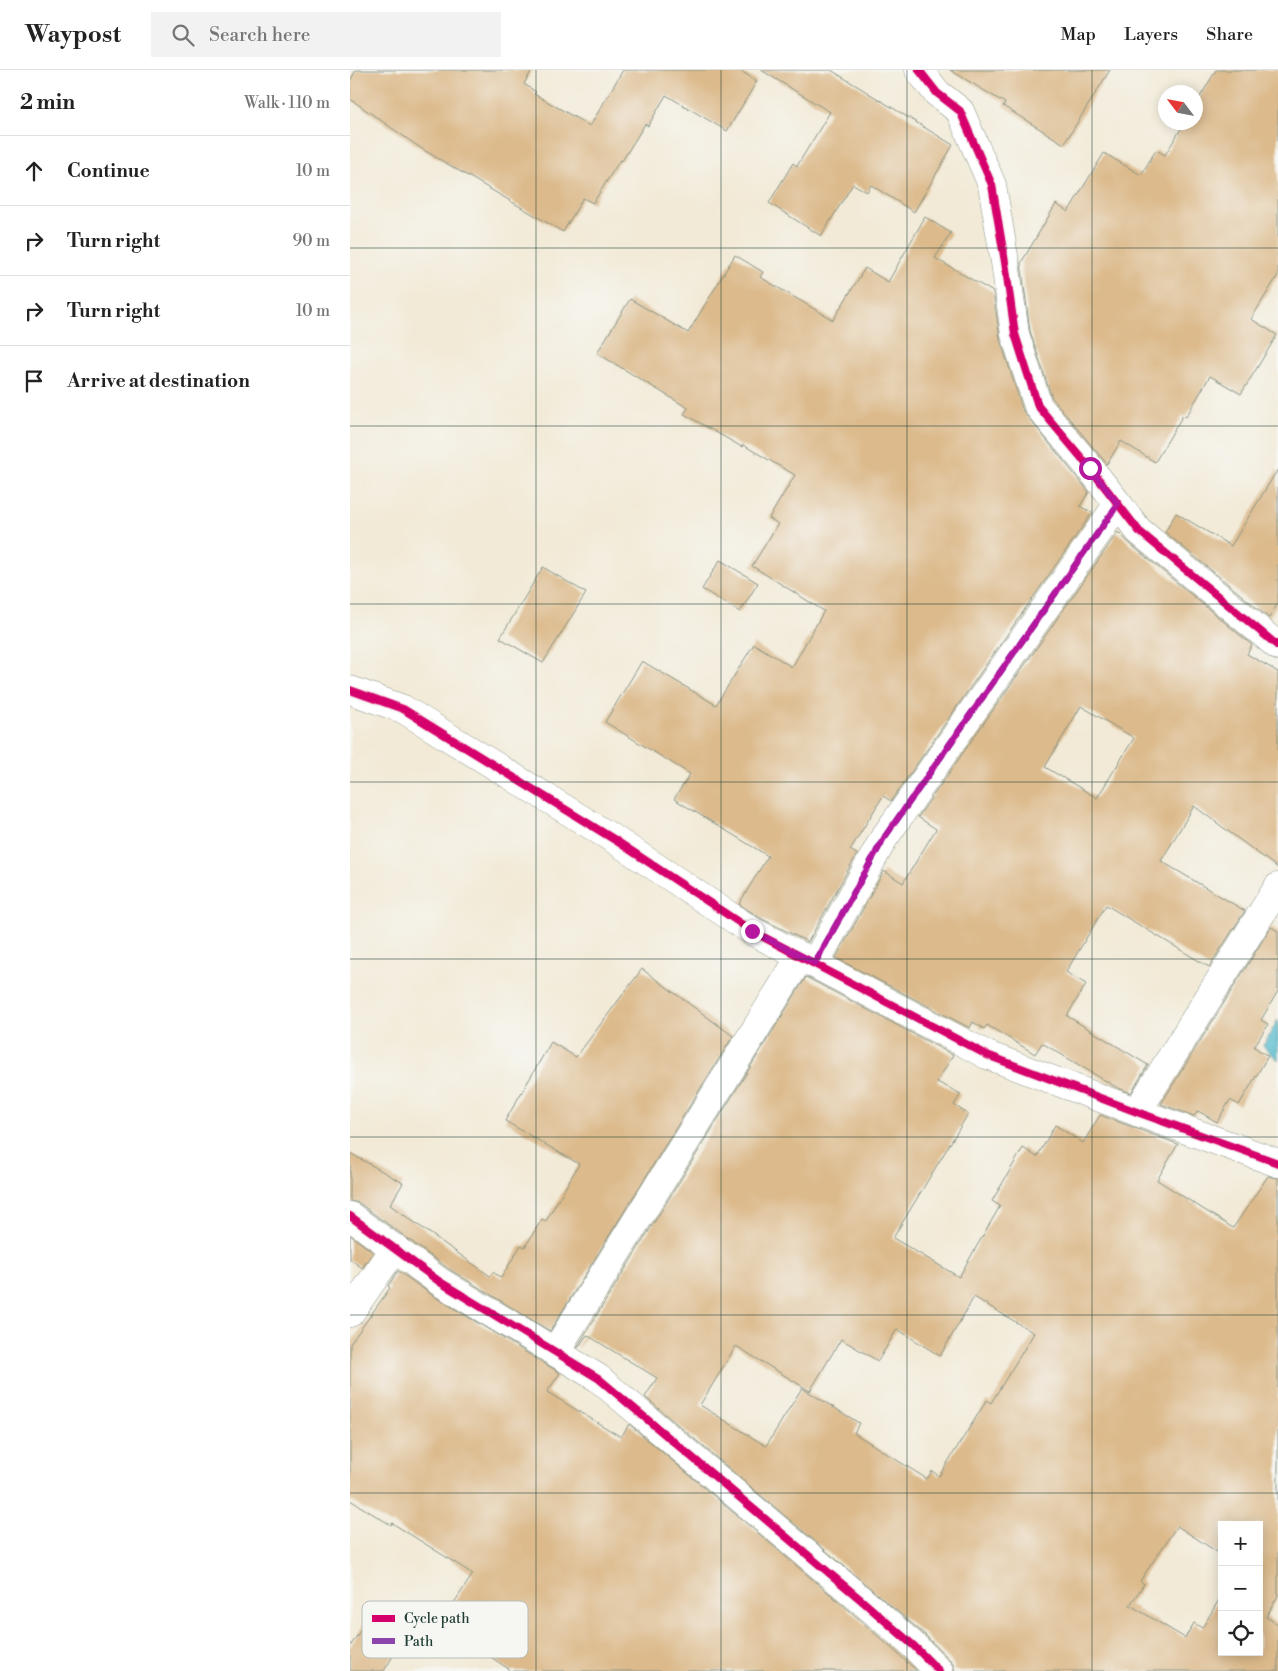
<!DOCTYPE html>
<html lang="en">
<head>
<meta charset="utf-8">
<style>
	body { margin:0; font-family:"Libre Bodoni",serif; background:#f2f2f2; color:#222 }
	.controls { position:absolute; right:15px; bottom:15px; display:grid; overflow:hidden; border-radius:0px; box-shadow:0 2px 12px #0003 }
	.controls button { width:45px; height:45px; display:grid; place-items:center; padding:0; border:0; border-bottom:1px solid #e0e0e0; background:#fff; color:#222; font:25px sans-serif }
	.compass { position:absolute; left:808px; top:15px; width:45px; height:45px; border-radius:50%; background:#fff; box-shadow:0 2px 12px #0003; rotate:302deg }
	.stop { position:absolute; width:15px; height:15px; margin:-11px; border:4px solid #b5179e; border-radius:50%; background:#fff }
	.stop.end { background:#b5179e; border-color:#fff; box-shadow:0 1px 5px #0008 }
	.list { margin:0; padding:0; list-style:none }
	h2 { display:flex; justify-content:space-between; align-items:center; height:65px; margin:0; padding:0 20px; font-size:21px }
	h2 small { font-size:16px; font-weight:400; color:#767676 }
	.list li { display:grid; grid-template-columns:32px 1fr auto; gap:15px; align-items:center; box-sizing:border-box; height:70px; padding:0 20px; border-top:1px solid #e0e0e0 }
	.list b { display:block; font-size:19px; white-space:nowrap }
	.list em { font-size:16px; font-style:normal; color:#767676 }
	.icon { flex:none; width:28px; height:28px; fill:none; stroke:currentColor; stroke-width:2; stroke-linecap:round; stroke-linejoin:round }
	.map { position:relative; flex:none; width:928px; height:1601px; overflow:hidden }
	header { display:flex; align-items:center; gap:30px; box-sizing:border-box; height:70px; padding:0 25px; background:#fff; border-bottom:1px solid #e0e0e0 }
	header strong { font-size:24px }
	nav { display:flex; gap:28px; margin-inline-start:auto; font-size:18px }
	.search { width:350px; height:45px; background:#f2f2f2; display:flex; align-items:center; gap:12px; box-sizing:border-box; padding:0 18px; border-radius:0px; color:#767676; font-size:19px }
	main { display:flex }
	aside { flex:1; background:#fff }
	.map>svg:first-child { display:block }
	.water { fill:#4fb7cc; stroke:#377a80 }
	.building { fill:#dcba8b; fill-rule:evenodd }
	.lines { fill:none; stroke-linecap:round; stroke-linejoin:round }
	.minor-casing { stroke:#889486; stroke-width:29 }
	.minor { stroke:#fff; stroke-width:28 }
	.quiet { stroke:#8e44ad; stroke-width:6; stroke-dasharray:12 6; stroke-linecap:butt }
	.cycleway-casing { stroke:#f6f6f2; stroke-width:11 }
	.cycleway { stroke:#d6006c; stroke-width:8 }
	.route { stroke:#b5179e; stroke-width:6 }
	.grid { fill:none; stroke:#1f3d34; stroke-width:1; stroke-opacity:0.55 }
	.key { fill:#f6f6f2; stroke:#b6beb9; stroke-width:1 }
	.key-label { font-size:14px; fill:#1f3d34 }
</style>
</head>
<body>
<header>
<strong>Waypost</strong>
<div class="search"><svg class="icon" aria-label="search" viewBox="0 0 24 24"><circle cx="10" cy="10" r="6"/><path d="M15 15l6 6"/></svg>Search here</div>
<nav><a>Map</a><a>Layers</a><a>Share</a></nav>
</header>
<main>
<aside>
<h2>2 min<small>Walk · 110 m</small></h2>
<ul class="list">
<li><svg class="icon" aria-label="ahead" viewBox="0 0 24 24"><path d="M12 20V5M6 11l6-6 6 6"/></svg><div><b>Continue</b></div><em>10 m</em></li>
<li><svg class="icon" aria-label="right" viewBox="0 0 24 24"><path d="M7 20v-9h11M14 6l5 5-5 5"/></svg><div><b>Turn right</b></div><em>90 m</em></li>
<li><svg class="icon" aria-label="right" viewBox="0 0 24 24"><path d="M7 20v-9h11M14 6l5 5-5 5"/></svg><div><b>Turn right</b></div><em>10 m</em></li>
<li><svg class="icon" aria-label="arrive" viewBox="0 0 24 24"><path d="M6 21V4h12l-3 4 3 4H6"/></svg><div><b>Arrive at destination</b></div></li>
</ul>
</aside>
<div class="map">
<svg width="928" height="1601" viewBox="0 0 928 1601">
	<rect width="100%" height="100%" fill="#f6f6f2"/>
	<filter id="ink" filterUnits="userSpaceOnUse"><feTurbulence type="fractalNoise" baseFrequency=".02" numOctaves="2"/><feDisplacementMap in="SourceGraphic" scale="10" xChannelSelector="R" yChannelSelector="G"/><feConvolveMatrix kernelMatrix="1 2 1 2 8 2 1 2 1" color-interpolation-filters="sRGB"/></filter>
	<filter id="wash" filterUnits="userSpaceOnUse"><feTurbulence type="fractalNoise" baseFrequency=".0096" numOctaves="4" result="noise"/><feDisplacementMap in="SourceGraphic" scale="20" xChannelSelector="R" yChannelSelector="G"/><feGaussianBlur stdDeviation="1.12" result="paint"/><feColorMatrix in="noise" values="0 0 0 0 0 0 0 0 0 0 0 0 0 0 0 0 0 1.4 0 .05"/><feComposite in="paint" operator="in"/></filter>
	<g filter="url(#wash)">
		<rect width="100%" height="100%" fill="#f2ead7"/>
		<path class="water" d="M928 950V990L913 976Z"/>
		<g id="blocks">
			<g class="building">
				<path d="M6 0H182L174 14 186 22 184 24 240 56 273 0H389L407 11 377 61 316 25 298 56 295 54 272 91 270 90 243 133 233 128 213 162 72 79 0 29V11Z"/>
				<path d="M411 0H481L603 75 564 142 521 115 517 122 503 114 471 166 419 133 443 93 447 96 480 42Z"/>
				<path d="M600 0H760L714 74 653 36 655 33Z"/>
				<path d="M866 0H928V205L901 249 927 265 891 324 860 306 836 347 833 345 805 392 771 371 757 394 702 328 680 261 671 193 706 134 718 142 754 83 791 105 806 80 815 85 835 52H846V34Z"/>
				<path d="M575 147 601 163 585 188 643 222 650 269 673 341 739 422 730 436 742 443 541 731 533 726 500 780 507 784 458 872 410 848 389 834 418 786 324 729 340 704 255 652 292 591 366 635 404 574 442 597 474 541 402 496 428 454 419 448 445 405 393 375 392 377 334 344 338 338 247 283 280 229 338 263 385 185 413 202 410 207 483 250 515 198 538 212Z"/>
				<path d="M928 399V533L919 548 815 462 826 443 881 476Z"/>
				<path d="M768 462 779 473 902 575 897 584 928 602V798L844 736 811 791 895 841 859 897 756 835 716 902 736 914 717 946 798 995 781 1023 766 1017 692 973 685 984 637 955 634 959 623 952 620 958 486 888 534 801 553 813 586 759 568 747ZM731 636 784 668 747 728 695 697Z"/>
				<path d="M370 490 408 513 390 542 352 519Z"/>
				<path d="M193 497 236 523 193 593 150 568Z"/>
				<path d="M921 857 928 861V921L911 950 918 954 904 977 918 986 889 1035 880 1030 867 1052 848 1041 844 1046 811 1034Z"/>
				<path d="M292 899 383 966 200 1261 99 1199 9 1133 0 1131V1083L53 1113 40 1135 140 1206 143 1202 151 1208 171 1175 175 1177 192 1149 196 1151 229 1094 155 1051 201 972 226 987Z"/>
				<path d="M456 907 603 985 587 1012 611 1024 604 1035 618 1044 543 1168 609 1207 650 1136 642 1131 673 1078 687 1087 705 1055 733 1073 750 1045 828 1074 807 1110 883 1158 918 1106 928 1108V1526L916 1547 928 1554V1601H604V1596L600 1590 574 1564 295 1327 307 1308 237 1265 228 1278 227 1277ZM624 1227 684 1263 641 1333 637 1330 589 1406 582 1401 577 1409 504 1363 509 1353 452 1318 416 1376 350 1335 386 1276 460 1321 491 1269 528 1291 547 1259 590 1286ZM872 1455H909V1582H872V1525L852 1558 844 1553 835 1568 780 1535 794 1514 790 1511 827 1456 872 1485Z"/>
				<path d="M0 1165 23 1182 12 1198 0 1189Z"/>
				<path d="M48 1201 82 1225 210 1303 197 1322 271 1367 279 1354 500 1541 567 1601H162L90 1554 123 1504 42 1453 41 1455 0 1430V1274L40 1218 38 1216Z"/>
				<path d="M23 1539 58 1561 34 1601H0V1577Z"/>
			</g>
		</g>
	</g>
	<g filter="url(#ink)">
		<use href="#blocks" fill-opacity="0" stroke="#889486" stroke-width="1"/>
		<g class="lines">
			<defs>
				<g id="minor">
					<path d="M569 0 587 23 610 41 642 115 655 192 665 264 688 336 740 398 789 461 928 576"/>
					<path d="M0 620 53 639 265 770 402 861 637 985 787 1042 928 1093"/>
					<path d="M465 893 534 768 768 434"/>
					<path d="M787 1042 928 817"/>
					<path d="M0 1146 90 1212 248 1308 510 1529 564 1576 589 1601"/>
					<path d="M0 1243 45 1178"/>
					<path d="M205 1282 451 886"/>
				</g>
			</defs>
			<use href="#minor" class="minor-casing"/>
			<use href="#minor" class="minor"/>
			<path class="quiet" d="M465 893 534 768 768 434"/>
			<defs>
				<g id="cycleway">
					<path d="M569 0 587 23 610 41 642 115 655 192 665 264 688 336 740 398 789 461 928 576"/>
					<path d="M0 620 53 639 265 770 402 861 637 985 787 1042 928 1093"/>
					<path d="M0 1146 90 1212 248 1308 510 1529 564 1576 589 1601"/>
				</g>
			</defs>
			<use href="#cycleway" class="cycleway-casing"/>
			<use href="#cycleway" class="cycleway"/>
		</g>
	</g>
	<g class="lines" filter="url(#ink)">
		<path class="route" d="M402 861 465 893 534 768 768 434 740 398"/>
	</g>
	<path class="grid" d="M186 0V1601M371 0V1601M557 0V1601M742 0V1601M0 178H928M0 356H928M0 534H928M0 712H928M0 889H928M0 1067H928M0 1245H928M0 1423H928"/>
	<rect x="12" y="1531" width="166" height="57" rx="8" class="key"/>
	<rect x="22" y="1545" width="23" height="7" fill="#d6006c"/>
	<rect x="22" y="1568" width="23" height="6" fill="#8e44ad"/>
	<g class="key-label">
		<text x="54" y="1553">Cycle path</text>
		<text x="54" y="1576">Path</text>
	</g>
</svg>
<div class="controls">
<button>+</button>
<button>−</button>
<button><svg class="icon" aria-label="locate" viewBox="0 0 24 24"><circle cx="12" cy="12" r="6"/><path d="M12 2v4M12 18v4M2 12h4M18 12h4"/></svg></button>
</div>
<svg class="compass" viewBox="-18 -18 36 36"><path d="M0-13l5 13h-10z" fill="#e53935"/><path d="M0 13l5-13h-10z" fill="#767676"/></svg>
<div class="stop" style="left:740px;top:398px"></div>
<div class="stop end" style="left:402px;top:861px"></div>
</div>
</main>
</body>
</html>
